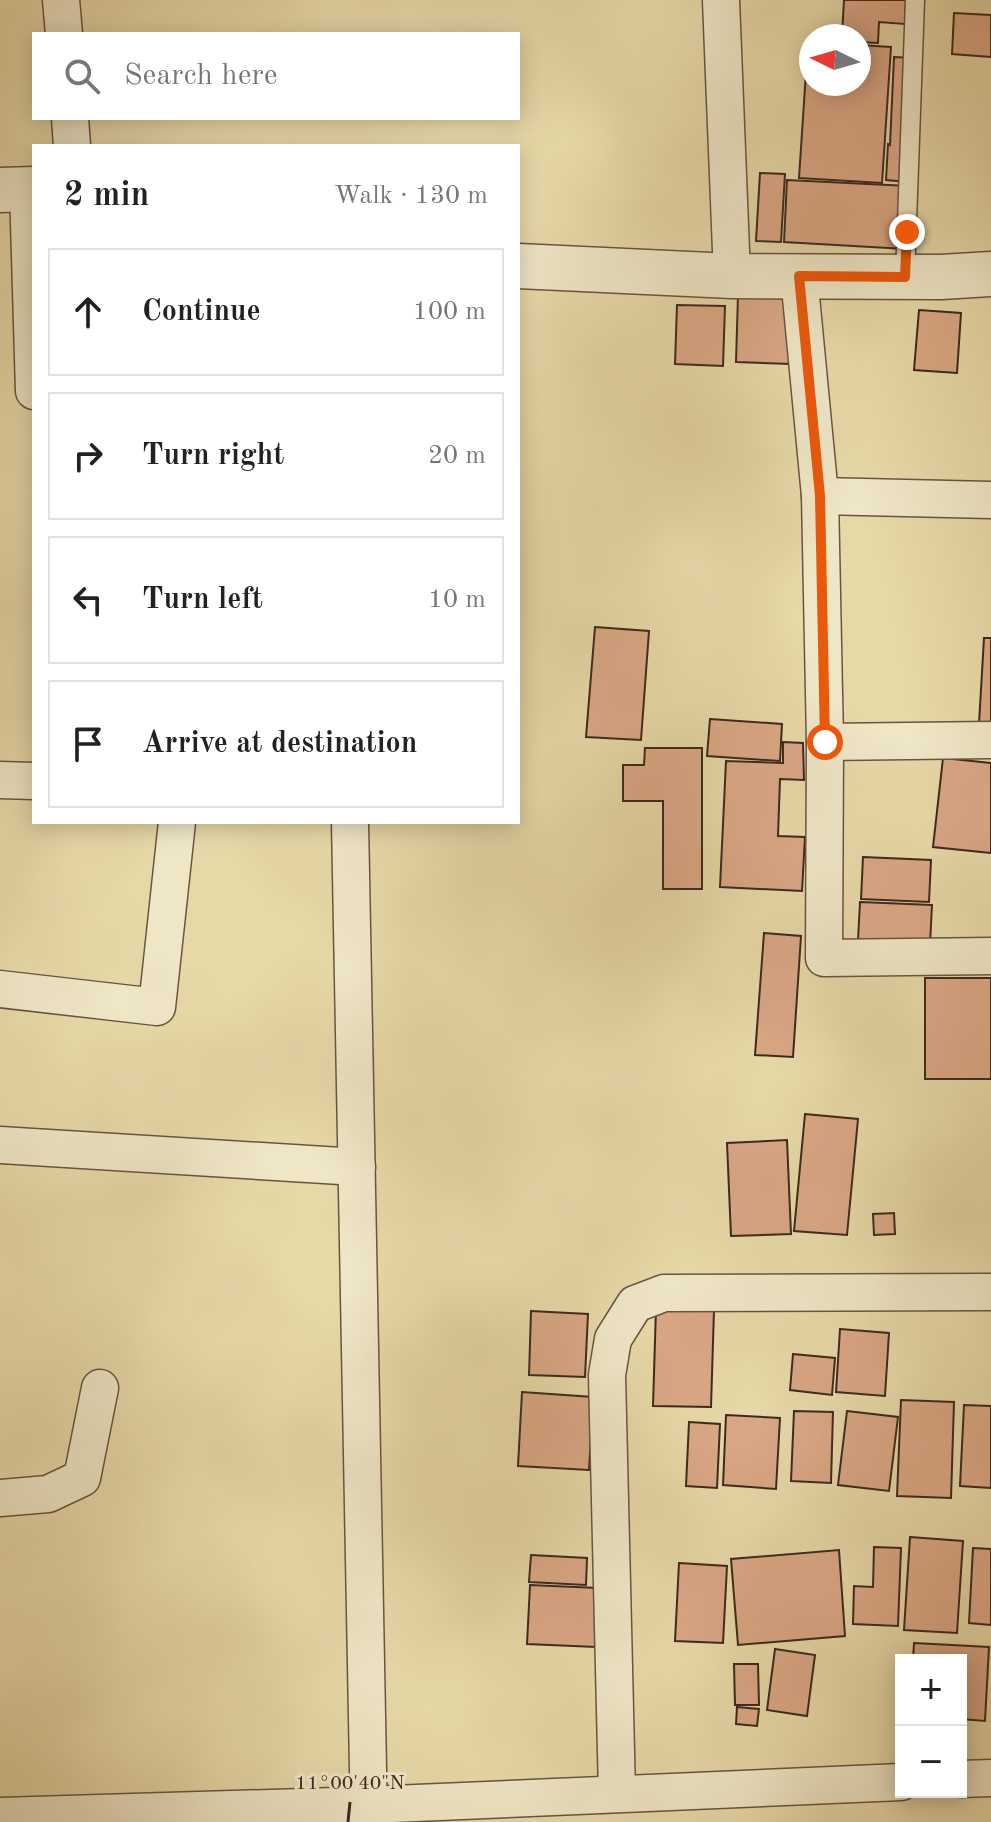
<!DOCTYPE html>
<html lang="en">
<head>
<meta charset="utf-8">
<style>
	body { margin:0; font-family:"Old Standard TT",serif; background:#f6f6f6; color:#222 }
	.controls { position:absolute; right:24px; bottom:24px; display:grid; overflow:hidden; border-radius:0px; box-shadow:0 4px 20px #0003 }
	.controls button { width:72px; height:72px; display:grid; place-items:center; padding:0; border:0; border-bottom:2px solid #e0e0e0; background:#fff; color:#222; font:40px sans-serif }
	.compass { position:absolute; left:799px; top:24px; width:72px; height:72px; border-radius:50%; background:#fff; box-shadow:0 4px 20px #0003; rotate:275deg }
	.stop { position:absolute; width:24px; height:24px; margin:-18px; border:6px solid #ea580c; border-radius:50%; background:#fff }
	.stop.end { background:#ea580c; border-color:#fff; box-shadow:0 2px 8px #0008 }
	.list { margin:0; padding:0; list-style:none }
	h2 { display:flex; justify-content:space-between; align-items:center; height:104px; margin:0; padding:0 32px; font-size:34px }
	h2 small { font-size:26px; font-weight:400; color:#767676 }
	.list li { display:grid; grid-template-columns:52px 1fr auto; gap:24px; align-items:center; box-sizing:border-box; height:128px; margin:0 16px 16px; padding:0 16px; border:2px solid #e0e0e0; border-radius:0px }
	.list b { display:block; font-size:30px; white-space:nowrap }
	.list em { font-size:26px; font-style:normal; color:#767676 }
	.icon { flex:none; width:44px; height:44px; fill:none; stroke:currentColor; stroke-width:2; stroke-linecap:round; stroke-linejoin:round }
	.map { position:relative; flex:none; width:991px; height:1822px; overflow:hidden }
	.search { position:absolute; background:#fff; box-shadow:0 4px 20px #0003; left:32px; top:32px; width:488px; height:88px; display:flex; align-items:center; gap:20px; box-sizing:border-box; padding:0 28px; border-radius:0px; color:#767676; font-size:30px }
	.panel { position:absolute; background:#fff; box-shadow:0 4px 20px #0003; left:32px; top:144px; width:488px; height:680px; border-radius:0px }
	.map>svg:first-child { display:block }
	.building { fill:#daa785; stroke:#3e291e; stroke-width:2 }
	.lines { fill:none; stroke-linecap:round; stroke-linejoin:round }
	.service-casing { stroke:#685540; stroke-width:21 }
	.minor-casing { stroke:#685540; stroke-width:39 }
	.tertiary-casing { stroke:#685540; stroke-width:47 }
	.service { stroke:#efe6c6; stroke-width:18 }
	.minor { stroke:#efe6c6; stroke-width:36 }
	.tertiary { stroke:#efe6c6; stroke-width:44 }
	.route { stroke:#ea580c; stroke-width:10 }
	.ticks { fill:none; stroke:#3e291e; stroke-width:3 }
	.ticks-label { font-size:20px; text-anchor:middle; fill:#3e291e; stroke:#efe6c6; stroke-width:6; stroke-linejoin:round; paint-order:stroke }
</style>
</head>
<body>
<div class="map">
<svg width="991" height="1822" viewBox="0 0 991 1822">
	<rect width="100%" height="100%" fill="#e7d8a8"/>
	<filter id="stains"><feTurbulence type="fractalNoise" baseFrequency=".0025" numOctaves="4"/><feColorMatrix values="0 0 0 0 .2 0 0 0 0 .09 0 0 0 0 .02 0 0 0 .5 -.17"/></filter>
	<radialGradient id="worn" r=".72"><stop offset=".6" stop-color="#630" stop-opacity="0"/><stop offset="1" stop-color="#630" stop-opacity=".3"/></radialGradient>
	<g class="building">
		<path d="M844 0H906L905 24 879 22 878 43 859 42V36H842Z"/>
		<path d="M954 13 991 15V57L952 54Z"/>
		<path d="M808 42H811V84H859V45L891 47 882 183 799 178Z"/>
		<path d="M894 57 913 58 907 182 886 180 888 144 890 145Z"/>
		<path d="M760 173 785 174 781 242 756 241Z"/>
		<path d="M787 180 908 186 905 249 784 242Z"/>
		<path d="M738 295 792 298 790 364 736 362Z"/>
		<path d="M677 305 725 306 723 366 675 364Z"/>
		<path d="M919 310 961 313 957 373 914 370Z"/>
		<path d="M595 627 649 631 641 740 586 737Z"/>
		<path d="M984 638H991V724H979Z"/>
		<path d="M710 719 782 724 780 761 707 756Z"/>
		<path d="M783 742 803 743 804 780 780 779 778 836 805 837 802 891 720 887 726 761 783 763Z"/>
		<path d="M645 748H702V889H663V801H623V765H644Z"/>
		<path d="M943 758 991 763V853L933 847Z"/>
		<path d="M863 857 931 860 929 902 861 899Z"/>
		<path d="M860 902 932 905 930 944 858 940Z"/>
		<path d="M764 933 801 936 793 1057 755 1055Z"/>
		<rect x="925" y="978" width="66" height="101"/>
		<path d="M805 1114 858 1119 847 1235 794 1231Z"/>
		<path d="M787 1140 791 1234 731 1236 727 1143Z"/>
		<path d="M894 1213 895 1234 874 1235 873 1214Z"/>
		<path d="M656 1308 714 1310 711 1407 653 1406Z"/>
		<path d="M531 1311 588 1314 585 1377 529 1375Z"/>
		<path d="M840 1329 889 1333 885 1396 836 1392Z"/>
		<path d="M793 1354 835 1358 832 1395 790 1390Z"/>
		<path d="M522 1392 593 1397 589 1470 518 1466Z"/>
		<path d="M901 1400 954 1402 951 1498 897 1496Z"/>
		<path d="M964 1405 991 1406V1488L960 1486Z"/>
		<path d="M794 1411 833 1412 831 1483 791 1481Z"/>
		<path d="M847 1411 898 1417 889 1491 838 1485Z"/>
		<path d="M726 1415 780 1418 776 1489 723 1485Z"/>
		<path d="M689 1422 720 1424 717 1488 686 1486Z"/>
		<path d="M910 1537 963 1541 957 1633 904 1630Z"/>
		<path d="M874 1547 901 1548 898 1626 853 1624 854 1586 873 1587Z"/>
		<path d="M973 1548 991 1549V1625L969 1623Z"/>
		<path d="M839 1550 845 1636 738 1645 731 1559Z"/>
		<path d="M531 1555 587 1558 586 1585 529 1582Z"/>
		<path d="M679 1563 727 1566 723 1643 675 1641Z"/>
		<path d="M530 1585 598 1588 596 1647 527 1644Z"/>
		<path d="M914 1643 989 1647 985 1721 961 1719V1660H913Z"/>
		<path d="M775 1649 815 1655 807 1716 767 1710Z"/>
		<path d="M734 1664H758L759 1705H735Z"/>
		<path d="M737 1707 759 1709 757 1726 736 1724Z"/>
	</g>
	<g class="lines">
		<defs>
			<path id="service" d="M905 277 915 0"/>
			<g id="minor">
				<path d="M61 0 64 34"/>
				<path d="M721 0 732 276"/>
				<path d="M70 118 72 146"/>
				<path d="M28 189 34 391"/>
				<path d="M799 276 820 496 825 742 824 958 991 956"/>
				<path d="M820 496 991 500"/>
				<path d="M825 742 991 740"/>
				<path d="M0 780 34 781"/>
				<path d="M350 822 369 1822"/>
				<path d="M0 989 157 1007 177 822"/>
				<path d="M0 1145 357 1167"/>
				<path d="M0 1498 48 1494 82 1478 100 1388"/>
				<path d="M961 1779 991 1778"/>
				<path d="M617 1794 607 1375 613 1339 635 1304 664 1293 991 1292"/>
				<path d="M0 1816 369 1805 901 1782"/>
			</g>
			<g id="tertiary">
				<path d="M0 190 34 189"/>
				<path d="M518 266 732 276 941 277 991 274"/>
			</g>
		</defs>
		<use href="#service" class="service-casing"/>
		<use href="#minor" class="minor-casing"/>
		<use href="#tertiary" class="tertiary-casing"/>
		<use href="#service" class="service"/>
		<use href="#minor" class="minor"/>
		<use href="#tertiary" class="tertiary"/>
	</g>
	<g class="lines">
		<path class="route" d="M825 742 820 496 799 276 905 277 907 232"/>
	</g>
	<path class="ticks" d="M348 1822 350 1802"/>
	<g class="ticks-label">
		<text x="350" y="1789">11°00'40"N</text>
	</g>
	<rect width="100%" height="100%" filter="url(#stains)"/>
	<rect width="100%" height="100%" fill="url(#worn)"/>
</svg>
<div class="controls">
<button>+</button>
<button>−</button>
</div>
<svg class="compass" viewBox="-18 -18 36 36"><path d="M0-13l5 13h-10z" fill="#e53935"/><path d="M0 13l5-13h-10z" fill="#767676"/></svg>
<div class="stop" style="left:825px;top:742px"></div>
<div class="stop end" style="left:907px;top:232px"></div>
<div class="search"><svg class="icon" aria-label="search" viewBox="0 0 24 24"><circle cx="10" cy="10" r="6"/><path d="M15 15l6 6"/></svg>Search here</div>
<section class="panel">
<h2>2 min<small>Walk · 130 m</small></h2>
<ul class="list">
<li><svg class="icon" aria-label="ahead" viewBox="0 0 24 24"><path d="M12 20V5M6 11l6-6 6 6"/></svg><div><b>Continue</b></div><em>100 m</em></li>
<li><svg class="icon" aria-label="right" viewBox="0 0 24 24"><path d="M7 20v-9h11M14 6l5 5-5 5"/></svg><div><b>Turn right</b></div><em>20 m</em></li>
<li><svg class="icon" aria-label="left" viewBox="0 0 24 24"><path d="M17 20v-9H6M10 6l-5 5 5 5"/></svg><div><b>Turn left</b></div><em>10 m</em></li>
<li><svg class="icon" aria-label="arrive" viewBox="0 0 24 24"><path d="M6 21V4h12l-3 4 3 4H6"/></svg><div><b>Arrive at destination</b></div></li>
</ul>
</section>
</div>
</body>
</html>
